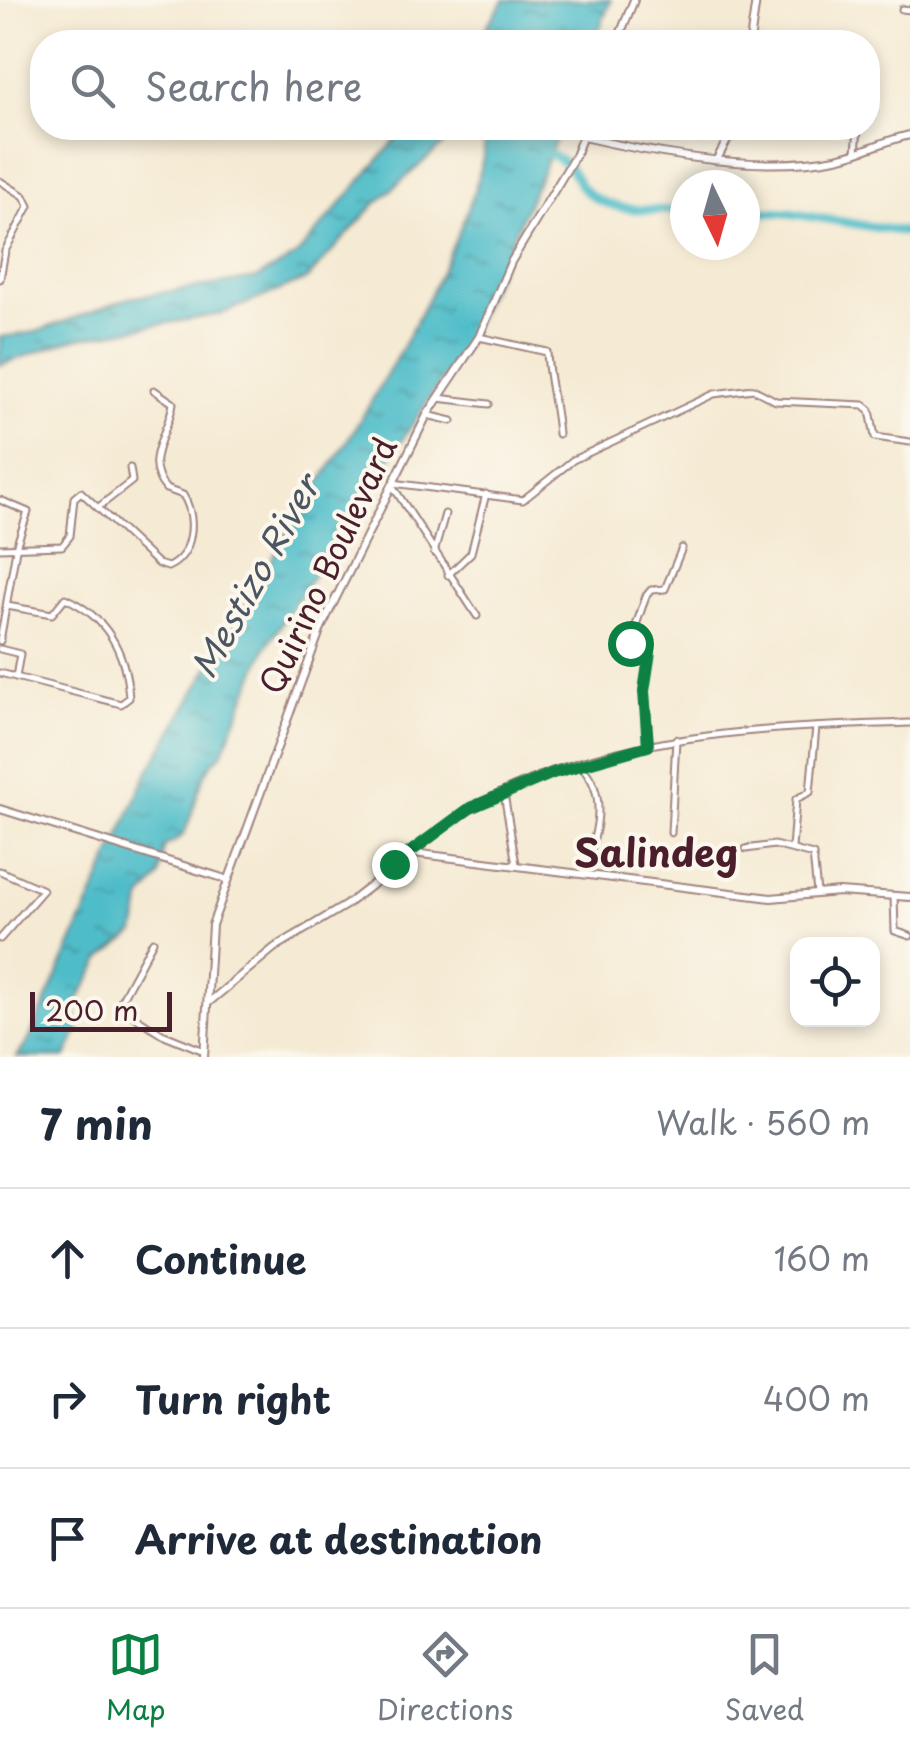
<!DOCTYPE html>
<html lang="en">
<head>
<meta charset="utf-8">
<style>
	body { margin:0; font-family:"Playpen Sans",sans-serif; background:#f6f6f7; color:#1f2937 }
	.controls { position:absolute; right:30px; bottom:30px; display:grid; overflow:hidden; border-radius:20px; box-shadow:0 5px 15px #0003 }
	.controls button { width:90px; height:90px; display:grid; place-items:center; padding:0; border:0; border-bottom:2px solid #e0e1e3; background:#fff; color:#1f2937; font:50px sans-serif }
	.compass { position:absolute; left:670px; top:170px; width:90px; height:90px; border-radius:50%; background:#fff; box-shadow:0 5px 15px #0003; rotate:175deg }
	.scale { position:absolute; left:30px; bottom:25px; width:142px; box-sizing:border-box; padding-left:10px; border:5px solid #4a1f2b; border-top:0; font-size:28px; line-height:35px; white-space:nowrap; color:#4a1f2b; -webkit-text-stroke:8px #fbf7ec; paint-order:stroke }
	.stop { position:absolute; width:30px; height:30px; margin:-22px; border:8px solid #0b8043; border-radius:50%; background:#fff }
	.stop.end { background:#0b8043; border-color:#fff; box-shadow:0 2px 10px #0008 }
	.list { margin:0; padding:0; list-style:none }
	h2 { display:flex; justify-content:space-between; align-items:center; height:130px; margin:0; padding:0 40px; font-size:42px }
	h2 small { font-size:32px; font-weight:400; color:#747a83 }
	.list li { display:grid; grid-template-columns:65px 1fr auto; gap:30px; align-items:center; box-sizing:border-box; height:140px; padding:0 40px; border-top:2px solid #e0e1e3 }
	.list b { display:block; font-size:38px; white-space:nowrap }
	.list em { font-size:32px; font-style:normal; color:#747a83 }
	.icon { flex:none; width:55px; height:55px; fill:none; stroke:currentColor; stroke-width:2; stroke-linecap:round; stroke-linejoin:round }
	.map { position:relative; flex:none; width:910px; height:1057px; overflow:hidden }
	.search { position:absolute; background:#fff; box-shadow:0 5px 15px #0003; left:30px; right:30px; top:30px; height:110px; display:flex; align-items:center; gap:25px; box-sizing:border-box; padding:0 35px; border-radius:40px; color:#747a83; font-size:38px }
	.sheet { height:550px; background:#fff }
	nav { display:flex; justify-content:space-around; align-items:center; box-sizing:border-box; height:140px; border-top:2px solid #e0e1e3; background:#fff; font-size:28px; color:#747a83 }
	nav a { display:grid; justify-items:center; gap:5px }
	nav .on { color:#0b8043 }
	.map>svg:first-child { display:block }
	.water { fill:url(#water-ripples); stroke:#4c6e7a; stroke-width:2.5 }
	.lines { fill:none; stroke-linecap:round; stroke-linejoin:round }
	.river { stroke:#4fbdc9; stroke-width:9 }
	.street-casing { stroke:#a0847f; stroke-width:9 }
	.secondary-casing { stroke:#a0847f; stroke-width:10 }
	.street { stroke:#fff; stroke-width:5 }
	.secondary { stroke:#fff; stroke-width:6 }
	.route { stroke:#0b8043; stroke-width:12 }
	.labels { text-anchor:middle; stroke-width:8; stroke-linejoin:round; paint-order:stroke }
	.street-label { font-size:32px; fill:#4a1f2b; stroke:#fbf7ec }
	.water-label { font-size:35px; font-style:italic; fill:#4c5662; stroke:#fbf7ec }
	.quarter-label { font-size:38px; font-weight:bold; fill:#4a1f2b; stroke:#fbf7ec }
</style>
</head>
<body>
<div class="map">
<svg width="910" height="1057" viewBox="0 0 910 1057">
	<defs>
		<pattern id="water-ripples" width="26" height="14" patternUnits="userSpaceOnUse" patternTransform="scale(2.5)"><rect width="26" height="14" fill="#4fbdc9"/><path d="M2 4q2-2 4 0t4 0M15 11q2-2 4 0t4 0" fill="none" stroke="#4499a3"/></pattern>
	</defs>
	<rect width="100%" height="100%" fill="#fbf7ec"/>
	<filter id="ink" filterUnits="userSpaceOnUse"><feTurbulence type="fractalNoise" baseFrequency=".01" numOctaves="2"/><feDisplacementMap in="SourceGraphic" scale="20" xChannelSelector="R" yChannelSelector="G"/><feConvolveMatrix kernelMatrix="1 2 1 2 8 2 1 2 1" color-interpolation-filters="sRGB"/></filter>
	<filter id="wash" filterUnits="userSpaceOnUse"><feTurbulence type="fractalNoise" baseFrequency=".0048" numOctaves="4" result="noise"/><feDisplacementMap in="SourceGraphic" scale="40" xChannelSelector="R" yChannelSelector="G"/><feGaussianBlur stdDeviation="2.25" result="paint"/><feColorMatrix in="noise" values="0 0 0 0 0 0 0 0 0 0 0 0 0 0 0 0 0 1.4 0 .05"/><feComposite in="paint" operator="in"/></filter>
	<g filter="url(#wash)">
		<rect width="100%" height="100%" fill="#f5ead3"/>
		<g class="water">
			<path d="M504 0H611L594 42H477Z"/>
			<path d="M406 128H462L375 204 307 279 221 314 74 339 0 365V337L36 332 129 298 257 278 296 256Z"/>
			<path d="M484 128H561L466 343 266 647 222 754C198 770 197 808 184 833 179 842 171 841 164 847L159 878 142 898 135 933 102 958 73 1010 80 1026 66 1057H17L29 1040 147 774 302 507C351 445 497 200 484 128Z"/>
		</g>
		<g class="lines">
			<g class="river">
				<path d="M541 151C580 163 569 181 592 196 619 214 655 209 685 211"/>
				<path d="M745 211 789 213 910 233"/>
			</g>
		</g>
	</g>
	<g filter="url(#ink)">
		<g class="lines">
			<defs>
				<g id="street">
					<path d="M902 9 910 10"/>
					<path d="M856 152 858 128"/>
					<path d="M0 181 24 196 29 206 5 251 0 279"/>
					<path d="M479 337 547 352C548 380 556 405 558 434"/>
					<path d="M438 398 489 404"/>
					<path d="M427 415 452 421"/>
					<path d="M393 483 523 500 573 460 714 394 753 389 776 401 864 405 870 410 875 437 910 442"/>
					<path d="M392 485 477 616"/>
					<path d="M0 500 28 512 17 544 0 641"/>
					<path d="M100 506 132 481 130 468"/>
					<path d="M0 548 62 546 70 536 74 498 81 492 158 564 168 567C194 555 197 518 183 495L166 489C141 460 169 434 173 403L154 390"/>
					<path d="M434 553 445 514"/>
					<path d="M448 575 471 553 486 494"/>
					<path d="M0 649 20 654 16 677"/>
					<path d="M0 673 121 704 129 698C126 651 107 617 65 598L52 614 7 606"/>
					<path d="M649 746 644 691 649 652 630 643 646 596 651 590 665 589 682 548"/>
					<path d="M580 765C611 795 595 837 584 873"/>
					<path d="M504 794 516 864"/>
					<path d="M671 833 676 739"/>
					<path d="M792 848 796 799 810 792 816 727"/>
					<path d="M746 849 774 845 813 855 817 893"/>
					<path d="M413 853C537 735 749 728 910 723"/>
					<path d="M0 871 43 890 0 939"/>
					<path d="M894 896 895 931 910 936"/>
					<path d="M153 941 118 1006 162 1034 204 1051"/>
				</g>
				<g id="secondary">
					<path d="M617 42 634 0"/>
					<path d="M750 42 756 0"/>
					<path d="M583 137C656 154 762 173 836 158 862 153 885 140 910 135"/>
					<path d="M717 159 734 128"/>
					<path d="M0 809 226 879"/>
					<path d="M208 1003 274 948 346 905 413 853 771 898 839 892 910 897"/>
					<path d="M204 1057 212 925 321 628 427 415 479 337 511 262 575 156 586 128"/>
				</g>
			</defs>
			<use href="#street" class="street-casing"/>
			<use href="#secondary" class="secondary-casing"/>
			<use href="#street" class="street"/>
			<use href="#secondary" class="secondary"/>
		</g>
	</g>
	<g class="lines" filter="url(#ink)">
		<path class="route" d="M394 864 470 808 553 773 648 746 644 691 650 652 630 643"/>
	</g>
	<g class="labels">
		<g class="street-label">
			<text transform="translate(329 566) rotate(-65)" y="11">Quirino Boulevard</text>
		</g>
		<g class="water-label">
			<text transform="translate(256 577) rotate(-61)" y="12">Mestizo River</text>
		</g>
		<g class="quarter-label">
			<text x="656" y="867">Salindeg</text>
		</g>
	</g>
</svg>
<div class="controls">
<button><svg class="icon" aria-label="locate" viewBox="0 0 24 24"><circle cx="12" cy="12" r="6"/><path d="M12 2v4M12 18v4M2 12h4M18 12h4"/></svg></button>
</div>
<svg class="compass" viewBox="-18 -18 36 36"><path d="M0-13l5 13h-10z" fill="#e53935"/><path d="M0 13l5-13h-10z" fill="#747a83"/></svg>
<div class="scale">200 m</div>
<div class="stop" style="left:630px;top:643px"></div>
<div class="stop end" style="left:394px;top:864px"></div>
<div class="search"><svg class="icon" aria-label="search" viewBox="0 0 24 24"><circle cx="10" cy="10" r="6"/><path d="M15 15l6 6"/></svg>Search here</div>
</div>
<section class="sheet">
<h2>7 min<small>Walk · 560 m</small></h2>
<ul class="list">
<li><svg class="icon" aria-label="ahead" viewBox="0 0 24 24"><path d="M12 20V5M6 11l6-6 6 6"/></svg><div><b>Continue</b></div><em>160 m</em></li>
<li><svg class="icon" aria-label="right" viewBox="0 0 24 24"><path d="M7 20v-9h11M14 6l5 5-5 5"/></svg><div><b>Turn right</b></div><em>400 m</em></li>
<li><svg class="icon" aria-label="arrive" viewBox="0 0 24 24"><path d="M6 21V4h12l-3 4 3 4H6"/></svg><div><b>Arrive at destination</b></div></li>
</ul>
</section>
<nav>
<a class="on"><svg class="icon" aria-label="map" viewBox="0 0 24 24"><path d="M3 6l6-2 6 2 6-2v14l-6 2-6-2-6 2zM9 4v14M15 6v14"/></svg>Map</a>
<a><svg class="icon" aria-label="directions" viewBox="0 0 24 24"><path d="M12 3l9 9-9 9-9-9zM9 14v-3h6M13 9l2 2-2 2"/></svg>Directions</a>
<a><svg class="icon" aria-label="saved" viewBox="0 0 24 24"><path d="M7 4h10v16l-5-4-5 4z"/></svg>Saved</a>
</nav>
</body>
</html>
